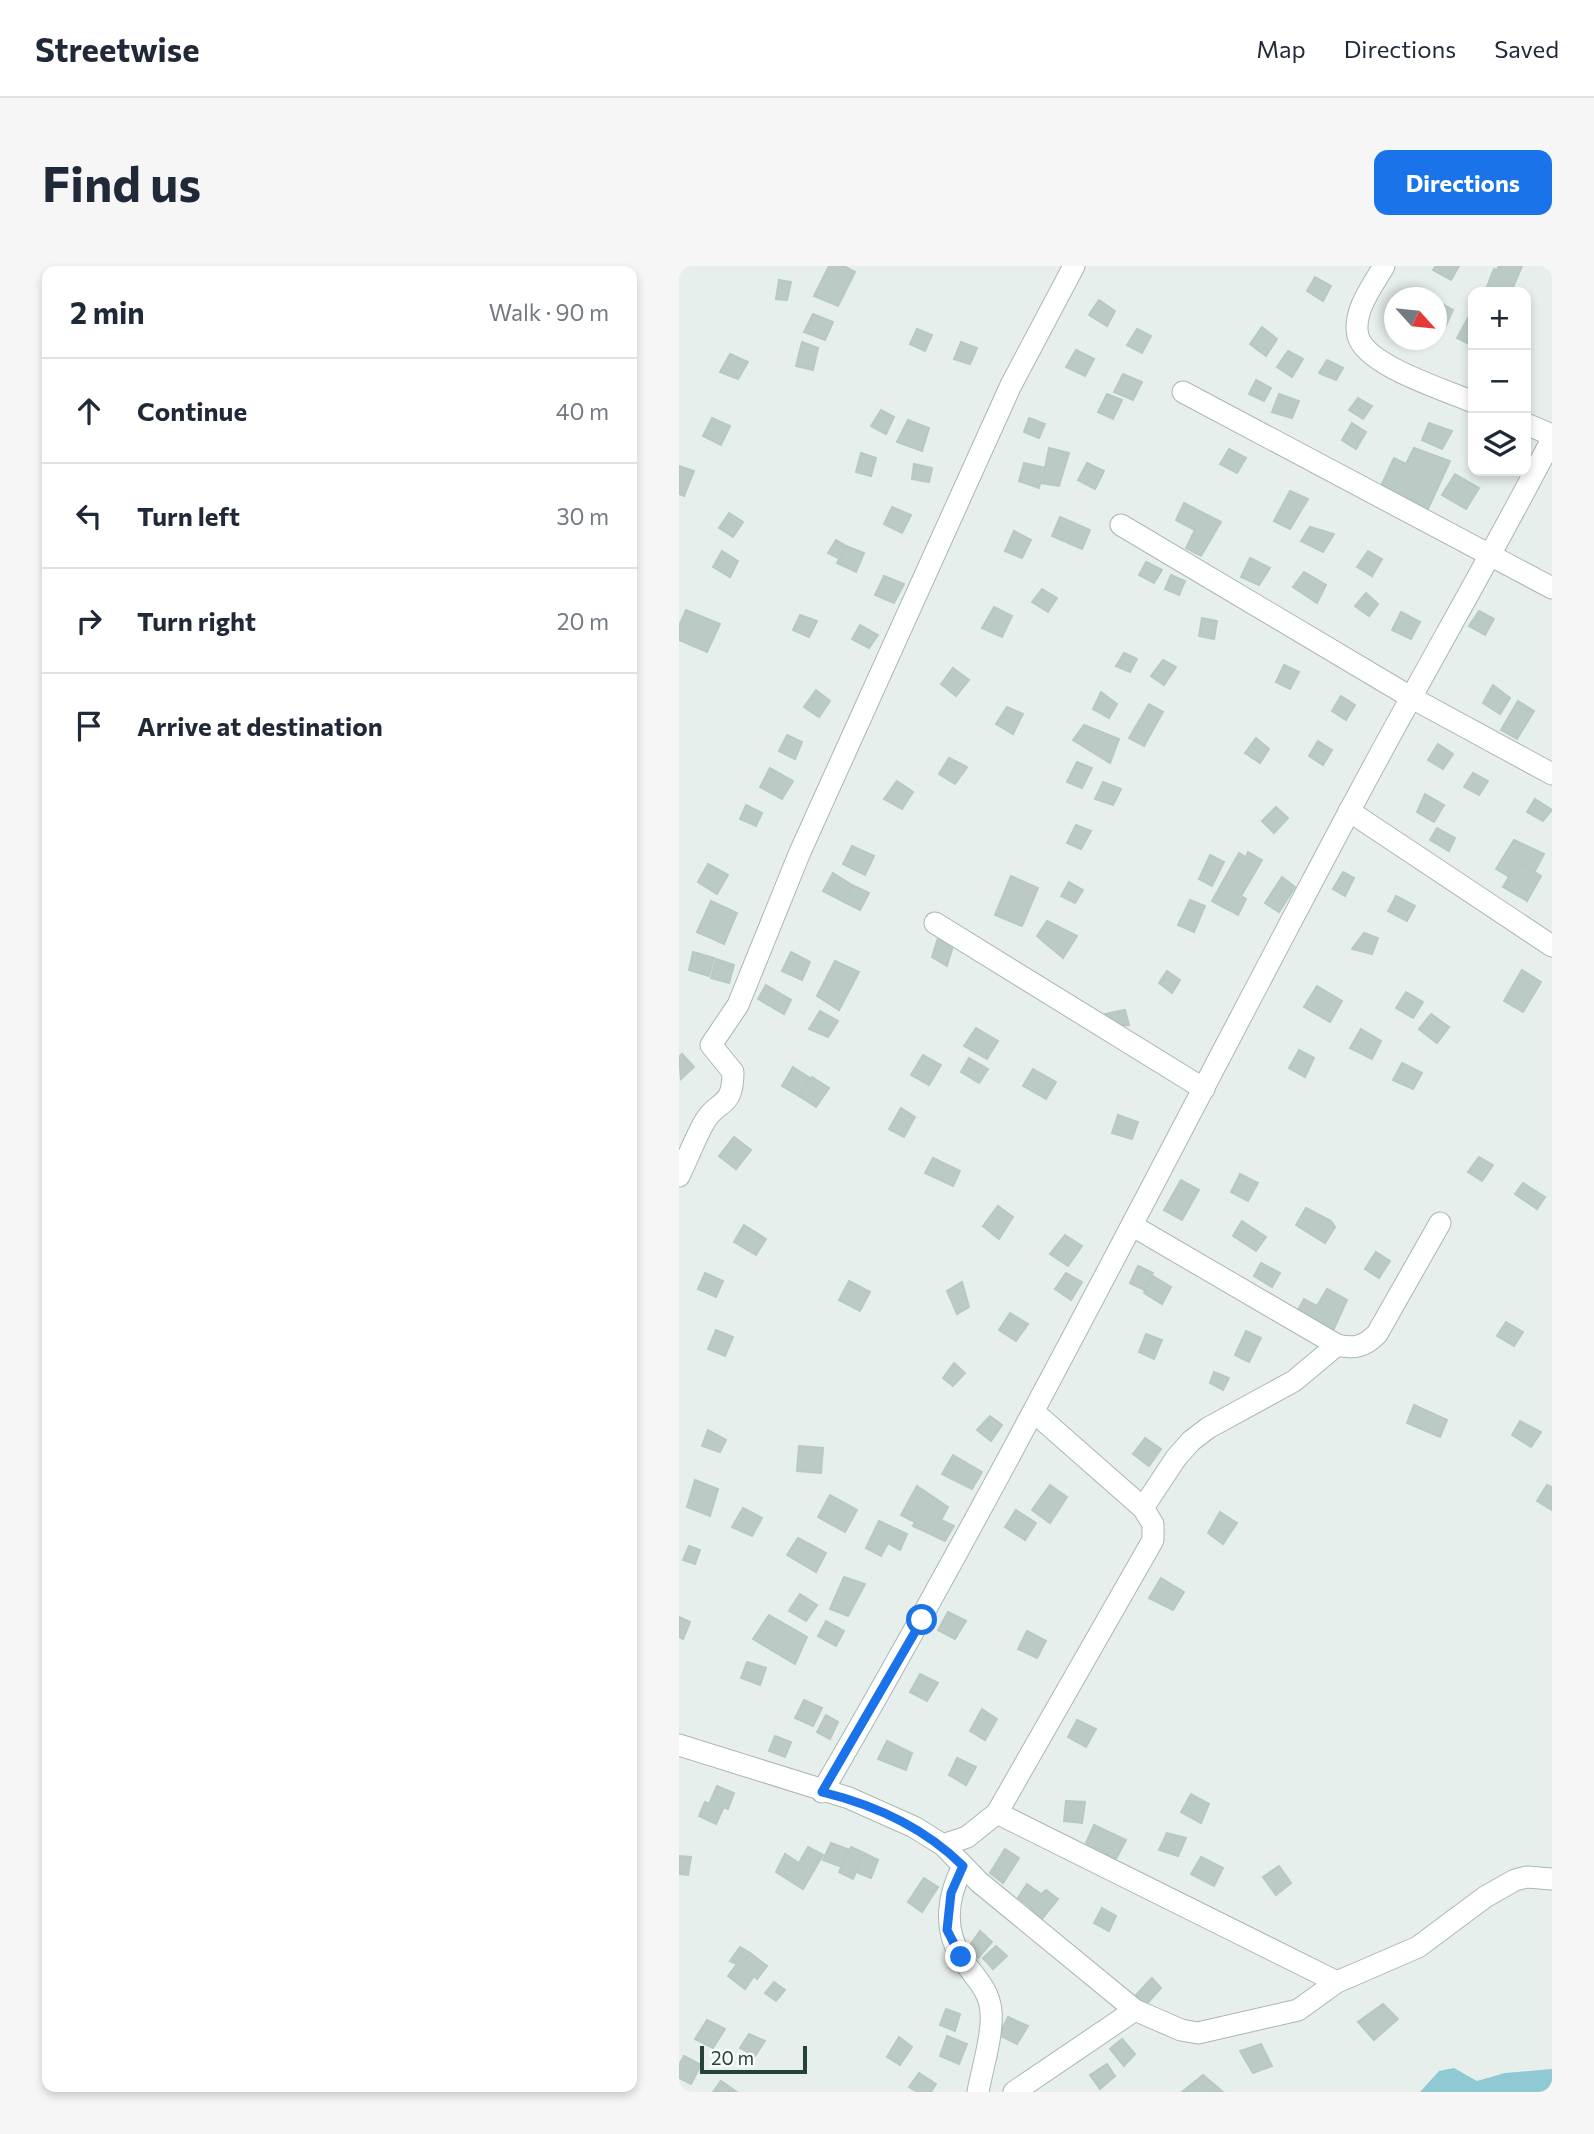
<!DOCTYPE html>
<html lang="en">
<head>
<meta charset="utf-8">
<style>
	body { margin:0; font-family:Commissioner,sans-serif; background:#f6f6f7; color:#1f2937 }
	.controls { position:absolute; right:21px; top:21px; display:grid; overflow:hidden; border-radius:14px; box-shadow:0 4px 10px #0003 }
	.controls button { width:63px; height:63px; display:grid; place-items:center; padding:0; border:0; border-bottom:2px solid #e0e1e3; background:#fff; color:#1f2937; font:35px sans-serif }
	.compass { position:absolute; left:705px; top:21px; width:63px; height:63px; border-radius:50%; background:#fff; box-shadow:0 4px 10px #0003; rotate:117deg }
	.scale { position:absolute; left:21px; bottom:18px; width:107px; box-sizing:border-box; padding-left:7px; border:4px solid #24423a; border-top:0; font-size:19px; line-height:24px; white-space:nowrap; color:#24423a; -webkit-text-stroke:5px #f7fbf9; paint-order:stroke }
	.stop { position:absolute; width:21px; height:21px; margin:-16px; border:5px solid #1a73e8; border-radius:50%; background:#fff }
	.stop.end { background:#1a73e8; border-color:#fff; box-shadow:0 2px 7px #0008 }
	.list { margin:0; padding:0; list-style:none }
	h2 { display:flex; justify-content:space-between; align-items:center; height:91px; margin:0; padding:0 28px; font-size:30px }
	h2 small { font-size:23px; font-weight:400; color:#747a83 }
	.list li { display:grid; grid-template-columns:46px 1fr auto; gap:21px; align-items:center; box-sizing:border-box; height:105px; padding:0 28px; border-top:2px solid #e0e1e3 }
	.list b { display:block; font-size:26px; white-space:nowrap }
	.list em { font-size:23px; font-style:normal; color:#747a83 }
	.icon { flex:none; width:38px; height:38px; fill:none; stroke:currentColor; stroke-width:2; stroke-linecap:round; stroke-linejoin:round }
	.map { position:relative; flex:none; width:873px; height:1826px; overflow:hidden; border-radius:14px }
	header { display:flex; align-items:center; gap:42px; box-sizing:border-box; height:98px; padding:0 35px; background:#fff; border-bottom:2px solid #e0e1e3 }
	header strong { font-size:33px }
	nav { display:flex; gap:38px; margin-inline-start:auto; font-size:24px }
	.intro { display:flex; align-items:center; justify-content:space-between; box-sizing:border-box; height:168px; padding:0 42px }
	h1 { margin:0; font-size:49px }
	.button { padding:18px 32px; border-radius:14px; background:#1a73e8; color:#fff; font-size:24px; font-weight:700 }
	main { display:flex; gap:42px; padding:0 42px }
	aside { flex:1; background:#fff; border-radius:14px; box-shadow:0 4px 10px #0003 }
	.map>svg:first-child { display:block }
	.water { fill:#8ec9d4 }
	.building { fill:#bbcac4; stroke:#b8c9c2; stroke-width:2 }
	.lines { fill:none; stroke-linecap:round; stroke-linejoin:round }
	.street-casing { stroke:#a8b8b2; stroke-width:23 }
	.street { stroke:#fff; stroke-width:21 }
	.route { stroke:#1a73e8; stroke-width:9 }
</style>
</head>
<body>
<header>
<strong>Streetwise</strong>
<nav><a>Map</a><a>Directions</a><a>Saved</a></nav>
</header>
<div class="intro"><h1>Find us</h1><a class="button">Directions</a></div>
<main>
<aside>
<h2>2 min<small>Walk · 90 m</small></h2>
<ul class="list">
<li><svg class="icon" aria-label="ahead" viewBox="0 0 24 24"><path d="M12 20V5M6 11l6-6 6 6"/></svg><div><b>Continue</b></div><em>40 m</em></li>
<li><svg class="icon" aria-label="left" viewBox="0 0 24 24"><path d="M17 20v-9H6M10 6l-5 5 5 5"/></svg><div><b>Turn left</b></div><em>30 m</em></li>
<li><svg class="icon" aria-label="right" viewBox="0 0 24 24"><path d="M7 20v-9h11M14 6l5 5-5 5"/></svg><div><b>Turn right</b></div><em>20 m</em></li>
<li><svg class="icon" aria-label="arrive" viewBox="0 0 24 24"><path d="M6 21V4h12l-3 4 3 4H6"/></svg><div><b>Arrive at destination</b></div></li>
</ul>
</aside>
<div class="map">
<svg width="873" height="1826" viewBox="0 0 873 1826">
	<rect width="100%" height="100%" fill="#e6efeb"/>
	<path class="water" d="M775 1802 798 1815 826 1807 873 1803V1826H741L760 1805Z"/>
	<g class="building">
		<path d="M150 0H165L176 6 159 40 135 30Z"/>
		<path d="M757 0H780L772 14 754 4Z"/>
		<path d="M820 0H843L832 26H806L815 3 818 4Z"/>
		<path d="M636 11 652 20 644 35 628 25Z"/>
		<path d="M100 14 112 16 108 34 97 33Z"/>
		<path d="M420 34 436 45 428 60 410 49Z"/>
		<path d="M758 35 774 44 767 59 758 54Z"/>
		<path d="M134 48 154 56 146 74 125 66Z"/>
		<path d="M789 52 794 56V80L778 72Z"/>
		<path d="M583 61 598 73 587 90 571 78Z"/>
		<path d="M238 63 253 69 246 85 231 78Z"/>
		<path d="M458 63 472 70 463 87 448 79Z"/>
		<path d="M123 76 139 82 134 104 117 100Z"/>
		<path d="M282 76 298 82 291 98 275 93Z"/>
		<path d="M397 84 415 93 406 110 387 101Z"/>
		<path d="M609 85 624 93 613 111 598 101Z"/>
		<path d="M51 88 69 96 59 113 41 106Z"/>
		<path d="M648 94 664 102 657 114 640 107Z"/>
		<path d="M444 108 463 116 454 134 435 126Z"/>
		<path d="M577 114 592 122 585 135 570 128Z"/>
		<path d="M428 128 443 134 434 153 419 146Z"/>
		<path d="M600 128 620 135 613 152 593 146Z"/>
		<path d="M679 132 693 140 684 153 670 144Z"/>
		<path d="M202 144 215 151 207 168 192 160Z"/>
		<path d="M33 152 51 160 42 179 24 170Z"/>
		<path d="M350 152 366 158 360 172 345 166Z"/>
		<path d="M229 154 250 162 243 185 218 176Z"/>
		<path d="M673 157 687 166 677 183 663 174Z"/>
		<path d="M750 157 773 165 763 183 743 174Z"/>
		<path d="M370 182 390 187 380 220 361 217 360 222 340 215 345 197 366 202Z"/>
		<path d="M735 182 771 195 748 245 701 222 715 192 727 198Z"/>
		<path d="M550 183 567 192 558 207 541 198Z"/>
		<path d="M182 187 197 192 192 210 177 206Z"/>
		<path d="M408 197 425 205 416 223 399 214Z"/>
		<path d="M235 198 253 202 250 216 233 213Z"/>
		<path d="M0 200 15 205 5 230 0 228Z"/>
		<path d="M776 208 800 222 787 243 763 229Z"/>
		<path d="M611 225 629 233 611 263 595 255Z"/>
		<path d="M505 237 542 256 522 290 507 282 516 264 497 254Z"/>
		<path d="M213 241 232 249 223 267 205 258Z"/>
		<path d="M50 247 64 256 54 271 40 262Z"/>
		<path d="M381 251 411 264 403 283 373 270Z"/>
		<path d="M631 261 655 268 644 286 622 275Z"/>
		<path d="M335 265 352 274 343 292 326 285Z"/>
		<path d="M157 274 167 280 161 293 149 287Z"/>
		<path d="M167 280 185 287 177 306 158 297Z"/>
		<path d="M43 285 59 295 51 311 34 301Z"/>
		<path d="M689 285 703 293 693 310 678 301Z"/>
		<path d="M571 292 591 302 580 319 562 311Z"/>
		<path d="M467 296 483 304 475 317 460 309Z"/>
		<path d="M625 306 647 319 638 337 614 321Z"/>
		<path d="M492 309 506 315 500 329 486 323Z"/>
		<path d="M205 310 225 318 215 337 196 329Z"/>
		<path d="M363 323 378 332 369 346 353 336Z"/>
		<path d="M687 327 699 338 690 350 676 340Z"/>
		<path d="M315 341 333 350 323 371 303 362Z"/>
		<path d="M7 344 41 358 28 386 0 374V360Z"/>
		<path d="M800 345 815 353 806 369 790 360Z"/>
		<path d="M722 346 741 356 732 373 713 364Z"/>
		<path d="M121 349 138 355 130 371 114 364Z"/>
		<path d="M523 352 538 355 535 373 520 370Z"/>
		<path d="M181 359 199 369 190 382 173 373Z"/>
		<path d="M445 387 458 393 451 406 437 400Z"/>
		<path d="M484 394 497 401 485 419 472 410Z"/>
		<path d="M605 399 620 406 611 423 597 416Z"/>
		<path d="M274 402 290 414 277 430 262 418Z"/>
		<path d="M814 419 831 432 821 448 804 437Z"/>
		<path d="M137 424 151 435 140 451 125 441Z"/>
		<path d="M422 426 438 438 430 452 414 443Z"/>
		<path d="M662 430 676 439 667 454 653 445Z"/>
		<path d="M839 435 855 445 838 473 822 464Z"/>
		<path d="M470 438 484 446 465 480 450 472Z"/>
		<path d="M328 441 344 448 334 468 317 458Z"/>
		<path d="M405 459 440 473 431 497 394 474Z"/>
		<path d="M108 469 123 476 116 493 100 485Z"/>
		<path d="M577 472 590 483 581 497 566 487Z"/>
		<path d="M639 475 653 484 644 499 630 490Z"/>
		<path d="M759 478 774 488 764 503 749 494Z"/>
		<path d="M270 492 288 501 276 518 260 508Z"/>
		<path d="M398 496 413 502 403 522 388 516Z"/>
		<path d="M91 502 114 515 103 533 81 521Z"/>
		<path d="M794 507 809 515 800 529 785 521Z"/>
		<path d="M218 515 234 526 223 543 205 533Z"/>
		<path d="M424 516 442 523 434 539 416 533Z"/>
		<path d="M746 528 765 539 755 556 738 546Z"/>
		<path d="M856 533 873 544 864 555 848 546Z"/>
		<path d="M67 539 83 547 77 560 61 553Z"/>
		<path d="M597 541 609 552 595 567 583 555Z"/>
		<path d="M397 559 412 565 402 583 388 577Z"/>
		<path d="M758 562 776 572 770 585 751 574Z"/>
		<path d="M835 574 865 588 856 605 839 596 831 611 817 603Z"/>
		<path d="M173 580 195 590 186 609 164 598Z"/>
		<path d="M569 586 583 594 562 630 567 633 559 649 533 635 560 587 567 591Z"/>
		<path d="M531 589 545 596 533 620 520 613Z"/>
		<path d="M839 596 862 610 848 635 824 621Z"/>
		<path d="M29 598 49 609 38 628 19 616Z"/>
		<path d="M664 606 675 612 666 630 654 623Z"/>
		<path d="M154 607 173 619 165 636 144 625Z"/>
		<path d="M332 610 359 622 343 660 316 649Z"/>
		<path d="M603 611 616 621 600 646 586 637Z"/>
		<path d="M390 616 404 624 396 637 382 630Z"/>
		<path d="M173 619 190 627 181 644 165 636Z"/>
		<path d="M717 630 736 640 728 655 709 645Z"/>
		<path d="M511 634 526 640 515 666 499 659Z"/>
		<path d="M32 635 58 647 45 678 18 666Z"/>
		<path d="M368 655 398 670 384 692 358 670Z"/>
		<path d="M685 667 699 672 693 688 673 683Z"/>
		<path d="M259 672 274 680 268 700 253 691Z"/>
		<path d="M14 686 35 692 30 710 10 704Z"/>
		<path d="M112 686 131 696 123 714 103 705Z"/>
		<path d="M37 693 55 699 50 717 32 712Z"/>
		<path d="M156 695 180 706 160 744 138 730Z"/>
		<path d="M843 704 862 716 844 746 825 735Z"/>
		<path d="M488 705 501 714 493 727 480 717Z"/>
		<path d="M87 719 112 734 105 748 79 733Z"/>
		<path d="M638 720 663 735 651 756 625 741Z"/>
		<path d="M727 726 744 736 734 752 717 742Z"/>
		<path d="M446 744 450 759 431 760 426 748Z"/>
		<path d="M141 745 159 755 149 771 130 763Z"/>
		<path d="M752 748 770 761 758 777 740 763Z"/>
		<path d="M297 762 319 775 308 793 285 780Z"/>
		<path d="M682 763 702 775 693 793 671 782Z"/>
		<path d="M620 784 635 792 626 811 610 802Z"/>
		<path d="M3 788 15 801 2 813 0 791Z"/>
		<path d="M244 789 262 799 250 819 232 809Z"/>
		<path d="M290 792 309 803 300 817 282 806Z"/>
		<path d="M723 797 743 807 734 823 714 814Z"/>
		<path d="M114 801 131 812 120 830 103 820Z"/>
		<path d="M354 803 377 816 367 833 344 820Z"/>
		<path d="M133 811 150 822 137 841 120 830Z"/>
		<path d="M222 842 236 851 225 871 210 863Z"/>
		<path d="M439 849 459 856 453 873 433 867Z"/>
		<path d="M55 871 72 884 57 903 40 890Z"/>
		<path d="M800 891 814 899 803 915 789 906Z"/>
		<path d="M254 892 281 905 274 920 246 907Z"/>
		<path d="M561 908 579 917 569 935 552 926Z"/>
		<path d="M502 914 520 924 503 954 485 944Z"/>
		<path d="M844 917 866 931 858 943 836 928Z"/>
		<path d="M319 940 334 951 320 973 304 960Z"/>
		<path d="M627 942 652 955 656 961 646 977 617 959Z"/>
		<path d="M563 955 587 971 577 985 554 970Z"/>
		<path d="M65 959 87 973 77 989 55 976Z"/>
		<path d="M386 969 403 980 389 1000 371 988Z"/>
		<path d="M697 986 711 995 700 1012 686 1003Z"/>
		<path d="M582 997 601 1007 593 1021 575 1010Z"/>
		<path d="M459 1000 474 1007 465 1024 451 1017Z"/>
		<path d="M26 1007 44 1015 37 1031 19 1023Z"/>
		<path d="M387 1007 403 1016 392 1034 376 1023Z"/>
		<path d="M474 1010 492 1021 483 1038 465 1027Z"/>
		<path d="M170 1015 191 1026 181 1045 160 1034Z"/>
		<path d="M283 1016 290 1041 278 1048 268 1025Z"/>
		<path d="M648 1023 668 1034 652 1069 616 1049 625 1033 638 1040Z"/>
		<path d="M331 1047 349 1058 337 1075 320 1064Z"/>
		<path d="M827 1056 844 1066 835 1080 818 1070Z"/>
		<path d="M37 1064 54 1071 46 1090 29 1083Z"/>
		<path d="M567 1065 582 1072 570 1096 556 1089Z"/>
		<path d="M467 1068 483 1074 475 1093 460 1086Z"/>
		<path d="M275 1097 286 1107 274 1120 264 1112Z"/>
		<path d="M535 1106 550 1112 544 1124 531 1117Z"/>
		<path d="M735 1139 768 1154 761 1171 728 1157Z"/>
		<path d="M311 1150 323 1159 312 1175 298 1164Z"/>
		<path d="M841 1155 862 1166 852 1181 833 1169Z"/>
		<path d="M29 1164 47 1174 41 1186 23 1180Z"/>
		<path d="M466 1172 482 1183 470 1200 454 1188Z"/>
		<path d="M120 1180 144 1182 142 1207 118 1205Z"/>
		<path d="M274 1189 303 1206 293 1223 263 1208Z"/>
		<path d="M16 1214 39 1223 31 1250 8 1241Z"/>
		<path d="M371 1219 388 1231 371 1257 353 1244Z"/>
		<path d="M868 1219 873 1221V1244L858 1235Z"/>
		<path d="M238 1220 269 1241 262 1254 275 1260 266 1275 234 1260 236 1256 222 1249Z"/>
		<path d="M151 1229 178 1244 166 1266 139 1251Z"/>
		<path d="M64 1242 83 1252 73 1270 53 1261Z"/>
		<path d="M337 1244 357 1257 346 1274 326 1261Z"/>
		<path d="M541 1246 558 1257 544 1278 529 1267Z"/>
		<path d="M200 1255 228 1268 221 1284 209 1277 202 1290 187 1282Z"/>
		<path d="M119 1272 147 1287 137 1306 108 1289Z"/>
		<path d="M10 1280 21 1284 16 1298 4 1294Z"/>
		<path d="M165 1311 186 1318 169 1350 151 1343Z"/>
		<path d="M482 1312 505 1326 494 1344 470 1332Z"/>
		<path d="M121 1328 138 1339 127 1355 110 1345Z"/>
		<path d="M269 1346 287 1355 276 1373 259 1364Z"/>
		<path d="M90 1349 128 1371 116 1398 74 1373Z"/>
		<path d="M0 1351 11 1356 4 1373 0 1371Z"/>
		<path d="M147 1355 165 1365 157 1380 139 1370Z"/>
		<path d="M348 1365 367 1375 358 1392 339 1383Z"/>
		<path d="M68 1396 87 1402 81 1419 62 1412Z"/>
		<path d="M241 1408 259 1417 248 1435 231 1426Z"/>
		<path d="M125 1434 143 1442 134 1460 116 1452Z"/>
		<path d="M303 1443 318 1453 306 1474 291 1465Z"/>
		<path d="M147 1449 159 1456 151 1473 138 1466Z"/>
		<path d="M398 1454 417 1463 407 1481 389 1471Z"/>
		<path d="M96 1470 112 1476 106 1491 90 1485Z"/>
		<path d="M208 1475 233 1487 227 1504 199 1493Z"/>
		<path d="M278 1492 297 1501 287 1519 270 1509Z"/>
		<path d="M38 1520 55 1527 49 1543 31 1536Z"/>
		<path d="M512 1528 530 1538 522 1557 502 1546Z"/>
		<path d="M387 1535 406 1536 403 1557 385 1555Z"/>
		<path d="M26 1536 44 1543 37 1558 20 1550Z"/>
		<path d="M415 1559 447 1574 437 1593 407 1577Z"/>
		<path d="M488 1567 507 1572 499 1590 480 1584Z"/>
		<path d="M152 1577 171 1584 163 1601 144 1594Z"/>
		<path d="M129 1581 144 1589 124 1623 97 1606 106 1588 120 1597Z"/>
		<path d="M172 1581 185 1587 174 1613 160 1606Z"/>
		<path d="M326 1583 340 1592 324 1617 311 1607Z"/>
		<path d="M185 1587 199 1594 192 1612 177 1606Z"/>
		<path d="M0 1590 12 1591 9 1609 0 1608Z"/>
		<path d="M522 1591 544 1602 535 1620 512 1608Z"/>
		<path d="M600 1600 612 1617 597 1629 584 1611Z"/>
		<path d="M245 1612 259 1621 243 1646 229 1636Z"/>
		<path d="M348 1618 362 1628 367 1624 379 1633 358 1659 346 1650 352 1642 339 1632Z"/>
		<path d="M423 1642 437 1650 430 1665 415 1657Z"/>
		<path d="M301 1665 313 1676 299 1692 289 1682Z"/>
		<path d="M317 1680 328 1690 314 1703 304 1692Z"/>
		<path d="M61 1681 71 1687 62 1700 51 1695Z"/>
		<path d="M71 1687 88 1700 78 1713 75 1710 66 1723 49 1710 58 1698 62 1700Z"/>
		<path d="M473 1712 482 1722 466 1740 457 1729Z"/>
		<path d="M95 1716 106 1724 97 1735 86 1727Z"/>
		<path d="M704 1738 719 1753 695 1774 679 1756Z"/>
		<path d="M267 1743 281 1748 276 1765 261 1759Z"/>
		<path d="M329 1751 349 1760 338 1778 320 1769Z"/>
		<path d="M28 1754 46 1763 34 1782 16 1773Z"/>
		<path d="M70 1768 86 1775 76 1790 61 1782Z"/>
		<path d="M268 1770 288 1778 280 1798 261 1790Z"/>
		<path d="M220 1771 233 1781 221 1799 208 1791Z"/>
		<path d="M443 1773 456 1788 445 1800 431 1783Z"/>
		<path d="M582 1778 593 1800 574 1807 561 1785Z"/>
		<path d="M5 1790 22 1799 12 1818 0 1812V1799Z"/>
		<path d="M428 1798 436 1810 421 1823 411 1809Z"/>
		<path d="M240 1807 257 1818 252 1826H239L230 1821Z"/>
		<path d="M524 1809 543 1825 503 1826Z"/>
		<path d="M42 1815 58 1826H34Z"/>
	</g>
	<g class="lines">
		<defs>
			<g id="street">
				<path d="M705 0C694 19 673 46 679 70 687 100 767 124 794 136"/>
				<path d="M504 126 873 322"/>
				<path d="M847 158 873 169"/>
				<path d="M442 259 733 432 873 508"/>
				<path d="M670 545 873 680"/>
				<path d="M256 657 525 823"/>
				<path d="M0 910C9 892 16 872 26 855 39 833 54 843 54 806L32 779 59 739 121 586 332 119 395 0"/>
				<path d="M454 960 658 1079C675 1083 685 1081 698 1068L761 957"/>
				<path d="M464 1242 497 1192 512 1175 529 1162 615 1115 658 1079"/>
				<path d="M0 1479 170 1532 235 1561 264 1579 300 1616 456 1744 502 1764 519 1767 619 1744 658 1716 739 1681 806 1631 836 1614 848 1611 873 1613"/>
				<path d="M143 1526C330 1205 495 874 670 546 736 421 808 299 873 173"/>
				<path d="M318 1547 658 1716"/>
				<path d="M264 1579 288 1571 318 1547 474 1274V1258L464 1242 356 1147"/>
				<path d="M284 1600C269 1629 264 1662 282 1691 293 1709 311 1723 312 1746 314 1769 303 1803 299 1826"/>
				<path d="M335 1826 456 1744"/>
			</g>
		</defs>
		<use href="#street" class="street-casing"/>
		<use href="#street" class="street"/>
	</g>
	<g class="lines">
		<path class="route" d="M243 1354 143 1526C196 1539 245 1561 284 1600L272 1627 268 1664 282 1691"/>
	</g>
</svg>
<div class="controls">
<button>+</button>
<button>−</button>
<button><svg class="icon" aria-label="layers" viewBox="0 0 24 24"><path d="M12 4l9 5-9 5-9-5zM3 14l9 5 9-5"/></svg></button>
</div>
<svg class="compass" viewBox="-18 -18 36 36"><path d="M0-13l5 13h-10z" fill="#e53935"/><path d="M0 13l5-13h-10z" fill="#747a83"/></svg>
<div class="scale">20 m</div>
<div class="stop" style="left:243px;top:1354px"></div>
<div class="stop end" style="left:282px;top:1691px"></div>
</div>
</main>
</body>
</html>
